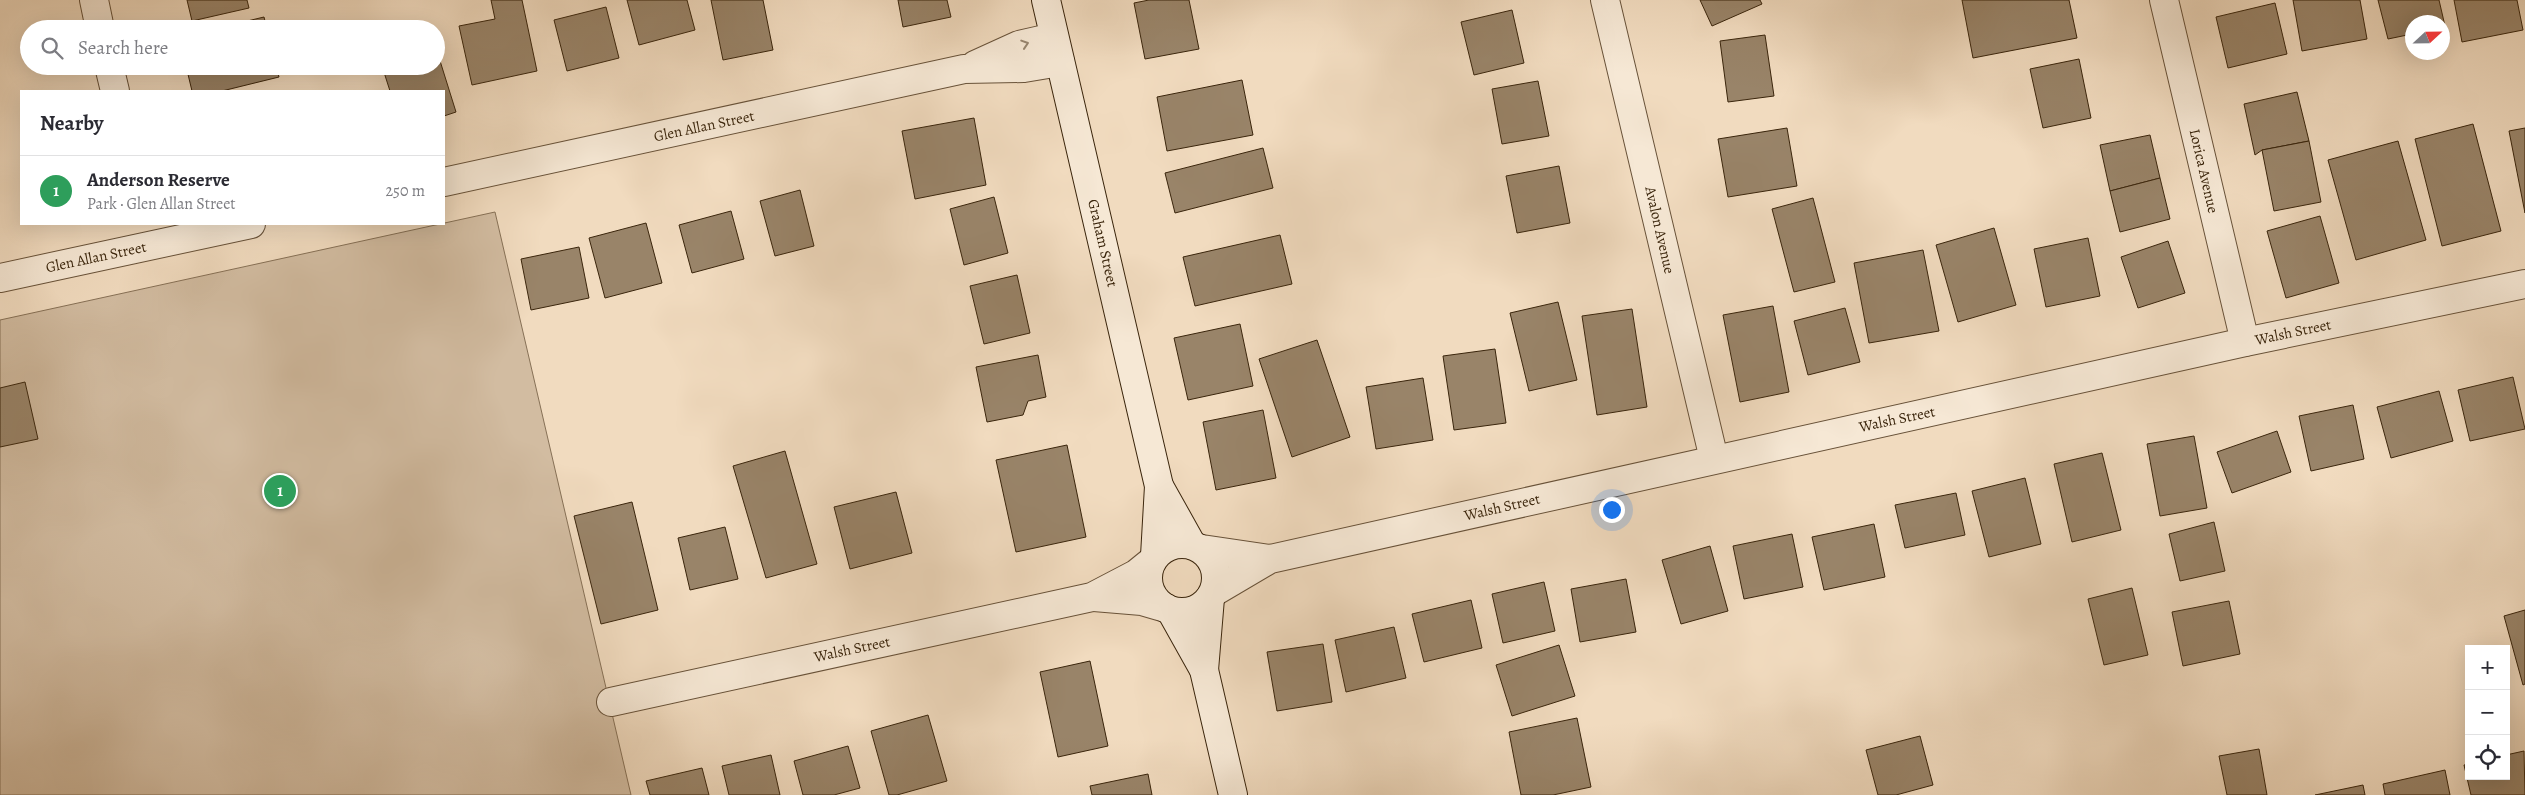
<!DOCTYPE html>
<html lang="en">
<head>
<meta charset="utf-8">
<style>
	body { margin:0; font-family:Alegreya,serif; background:#f2f2f3; color:#2b2b33 }
	.controls { position:absolute; right:15px; bottom:15px; display:grid; overflow:hidden; border-radius:0px; box-shadow:0 5px 20px #0002 }
	.controls button { width:45px; height:45px; display:grid; place-items:center; padding:0; border:0; border-bottom:1px solid #e1e1e2; background:#fff; color:#2b2b33; font:25px sans-serif }
	.compass { position:absolute; left:2405px; top:15px; width:45px; height:45px; border-radius:50%; background:#fff; box-shadow:0 5px 20px #0002; rotate:68deg }
	.you { position:absolute; left:1611px; top:509px; width:18px; height:18px; margin:-12px; border:4px solid #fff; border-radius:50%; background:#1a73e8; box-shadow:0 0 0 8px #1a73e833 }
	.badge { display:grid; place-items:center; width:32px; height:32px; border-radius:50%; background:#ea580c; color:#fff; font-size:16px; font-weight:700 }
	.pin { position:absolute; translate:-50% -50%; border:2px solid #fff; box-shadow:0 1px 5px #0006 }
	.list { margin:0; padding:0; list-style:none }
	h2 { display:flex; justify-content:space-between; align-items:center; height:65px; margin:0; padding:0 20px; font-size:21px }
	h2 small { font-size:16px; font-weight:400; color:#7c7c81 }
	.list li { display:grid; grid-template-columns:32px 1fr auto; gap:15px; align-items:center; box-sizing:border-box; height:70px; padding:0 20px; border-top:1px solid #e1e1e2 }
	.list b { display:block; font-size:19px; white-space:nowrap }
	.list p { margin:0; font-size:16px; white-space:nowrap; color:#7c7c81 }
	.list em { font-size:16px; font-style:normal; color:#7c7c81 }
	.icon { flex:none; width:28px; height:28px; fill:none; stroke:currentColor; stroke-width:2; stroke-linecap:round; stroke-linejoin:round }
	.map { position:relative; flex:none; width:2525px; height:795px; overflow:hidden }
	.search { position:absolute; background:#fff; box-shadow:0 5px 20px #0002; left:20px; top:20px; width:425px; height:55px; display:flex; align-items:center; gap:12px; box-sizing:border-box; padding:0 18px; border-radius:28px; color:#7c7c81; font-size:19px }
	.panel { position:absolute; background:#fff; box-shadow:0 5px 20px #0002; left:20px; top:90px; width:425px; height:135px; border-radius:0px }
	.map>svg:first-child { display:block }
	.green { fill:#d2bca1; stroke:#867056 }
	.building { fill:#998469; stroke:#3a250c }
	.lines { fill:none; stroke-linecap:round; stroke-linejoin:round }
	.street-casing { stroke:#685239; stroke-width:30 }
	.secondary-casing { stroke:#3a250c; stroke-width:30 }
	.street { stroke:#f6e8d5; stroke-width:28 }
	.secondary { stroke:#f6e8d5; stroke-width:28 }
	.oneway { stroke:#988670 }
	.labels { text-anchor:middle; stroke-width:4.5; stroke-linejoin:round; paint-order:stroke }
	.street-label { font-size:15px; fill:#3a250c; stroke:#f6e8d5 }
</style>
</head>
<body>
<div class="map">
<svg width="2525" height="795" viewBox="0 0 2525 795">
	<rect width="100%" height="100%" fill="#f1dbbf"/>
	<filter id="stains"><feTurbulence type="fractalNoise" baseFrequency=".004" numOctaves="4"/><feColorMatrix values="0 0 0 0 .2 0 0 0 0 .09 0 0 0 0 .02 0 0 0 .5 -.17"/></filter>
	<radialGradient id="worn" r=".72"><stop offset=".6" stop-color="#630" stop-opacity="0"/><stop offset="1" stop-color="#630" stop-opacity=".3"/></radialGradient>
	<path class="green" d="M495 212 631 795H0V320Z"/>
	<g class="building">
		<path d="M187 0H247L249 8 192 21Z"/>
		<path d="M491 0H522L537 71 472 85 459 26 495 19Z"/>
		<path d="M627 0H687L695 30 639 45Z"/>
		<path d="M711 0H763L773 50 723 60Z"/>
		<path d="M898 0H947L951 17 903 27Z"/>
		<path d="M1149 0H1189L1199 49 1145 59 1134 3Z"/>
		<path d="M1700 0H1760L1762 4 1712 26Z"/>
		<path d="M1962 0H2069L2077 38 1973 58Z"/>
		<path d="M2293 0H2360L2367 39 2302 51Z"/>
		<path d="M2378 0H2439L2445 26H2442V22H2412V34L2388 39Z"/>
		<path d="M2454 0H2517L2523 30 2462 42Z"/>
		<path d="M2275 3 2287 54 2228 68 2216 17Z"/>
		<path d="M606 7 619 58 567 71 554 20Z"/>
		<path d="M1512 10 1524 63 1474 75 1461 22Z"/>
		<path d="M264 17 267 29H214Z"/>
		<path d="M1765 35 1774 96 1728 102 1720 41Z"/>
		<path d="M436 48 456 112 444 116V91H390L382 66H436Z"/>
		<path d="M2079 59 2091 118 2043 128 2030 69Z"/>
		<path d="M186 66H276L279 77 222 91H192Z"/>
		<path d="M1242 80 1253 135 1167 151 1157 97Z"/>
		<path d="M1538 81 1549 136 1502 144 1492 89Z"/>
		<path d="M2297 92 2309 141 2262 150 2255 155 2244 104Z"/>
		<path d="M974 118 986 185 915 199 902 131Z"/>
		<path d="M2473 124 2501 231 2442 246 2415 139Z"/>
		<path d="M1787 128 1797 186 1728 197 1718 139Z"/>
		<path d="M2525 128V213L2509 131Z"/>
		<path d="M2150 135 2160 178 2110 191 2100 145Z"/>
		<path d="M2309 141 2321 202 2274 211 2262 150Z"/>
		<path d="M2398 141 2426 240 2356 260 2328 160Z"/>
		<path d="M1263 148 1273 188 1175 213 1165 173Z"/>
		<path d="M1559 166 1570 223 1517 233 1506 176Z"/>
		<path d="M2160 178 2170 219 2120 232 2110 191Z"/>
		<path d="M800 190 814 246 775 256 760 201Z"/>
		<path d="M994 197 1008 253 964 265 950 209Z"/>
		<path d="M1813 198 1835 282 1794 292 1772 209Z"/>
		<path d="M731 211 744 259 692 273 679 225Z"/>
		<path d="M2320 216 2339 283 2286 298 2267 231Z"/>
		<path d="M646 223 662 283 605 298 589 238Z"/>
		<path d="M1994 228 2016 305 1958 322 1936 245Z"/>
		<path d="M1280 235 1292 284 1195 306 1183 257Z"/>
		<path d="M2088 238 2100 296 2046 307 2034 249Z"/>
		<path d="M2168 241 2185 293 2138 308 2121 257Z"/>
		<path d="M579 247 589 298 531 310 521 259Z"/>
		<path d="M1923 250 1939 331 1869 343 1854 263Z"/>
		<path d="M1017 275 1030 333 984 344 970 286Z"/>
		<path d="M1558 302 1577 380 1529 391 1510 313Z"/>
		<path d="M1773 306 1789 392 1740 402 1723 315Z"/>
		<path d="M1845 308 1860 362 1808 375 1794 321Z"/>
		<path d="M1632 309 1647 407 1597 415 1582 316Z"/>
		<path d="M1240 324 1253 386 1188 400 1174 338Z"/>
		<path d="M1317 340 1350 437 1292 457 1259 359Z"/>
		<path d="M1495 349 1506 423 1454 430 1443 356Z"/>
		<path d="M1038 355 1046 397 1028 401 1023 415 987 422 976 367Z"/>
		<path d="M2513 377 2525 429 2470 441 2458 390Z"/>
		<path d="M1423 378 1433 440 1376 449 1366 387Z"/>
		<path d="M25 382 38 439 0 447V388Z"/>
		<path d="M2439 391 2453 441 2391 458 2377 407Z"/>
		<path d="M2353 405 2364 459 2311 471 2299 416Z"/>
		<path d="M1263 410 1276 478 1216 490 1203 422Z"/>
		<path d="M2277 431 2291 472 2232 493 2217 452Z"/>
		<path d="M2194 436 2207 508 2160 516 2147 444Z"/>
		<path d="M1067 445 1086 537 1016 552 996 460Z"/>
		<path d="M785 451 817 564 766 578 733 466Z"/>
		<path d="M2102 453 2121 530 2072 542 2054 464Z"/>
		<path d="M2025 478 2041 544 1989 557 1972 491Z"/>
		<path d="M896 492 912 553 850 569 834 507Z"/>
		<path d="M1956 493 1965 535 1905 548 1895 505Z"/>
		<path d="M632 502 658 610 601 624 574 516Z"/>
		<path d="M2214 522 2225 571 2180 581 2169 534Z"/>
		<path d="M1874 524 1885 577 1824 590 1812 537Z"/>
		<path d="M725 527 738 579 690 590 678 538Z"/>
		<path d="M1792 534 1803 587 1744 599 1733 546Z"/>
		<path d="M1710 546 1728 611 1681 624 1662 560Z"/>
		<path d="M1626 579 1636 632 1580 642 1571 589Z"/>
		<path d="M1544 582 1555 631 1503 643 1492 594Z"/>
		<path d="M2132 588 2148 655 2104 665 2088 599Z"/>
		<path d="M1471 600 1482 648 1424 662 1412 614Z"/>
		<path d="M2229 601 2240 654 2183 666 2172 612Z"/>
		<path d="M2525 610V684L2523 685 2504 616Z"/>
		<path d="M1394 627 1406 678 1346 692 1335 640Z"/>
		<path d="M1323 644 1332 702 1277 711 1267 652Z"/>
		<path d="M1559 645 1575 696 1512 716 1496 665Z"/>
		<path d="M1090 661 1108 746 1058 757 1040 672Z"/>
		<path d="M928 715 947 781 897 795H889L871 731Z"/>
		<path d="M1577 718 1591 787 1553 795H1521L1509 732Z"/>
		<path d="M1920 736 1933 785 1896 795H1878L1866 750Z"/>
		<path d="M848 746 860 788 834 795H803L794 761Z"/>
		<path d="M2259 749 2267 795H2227L2219 756Z"/>
		<path d="M2524 751 2525 795H2471L2464 765 2469 764V776H2506V755Z"/>
		<path d="M771 755 780 795H729L722 766Z"/>
		<path d="M702 768 709 795H650L646 781Z"/>
		<path d="M2445 770 2450 795H2385L2383 784Z"/>
		<path d="M1148 774 1152 795H1092L1090 786Z"/>
		<path d="M2363 785 2365 795H2315Z"/>
	</g>
	<g class="lines">
		<defs>
			<g id="street">
				<path d="M94 0 100 29"/>
				<path d="M1605 0 1714 459"/>
				<path d="M2164 0 2245 342"/>
				<path d="M975 65 1019 45 1054 37"/>
				<path d="M109 66 115 91"/>
				<path d="M444 182 964 69 1024 68 1060 62"/>
				<path d="M0 278 251 224"/>
				<path d="M1202 549 1270 559"/>
				<path d="M1214 592 1270 559 2245 342 2525 284"/>
				<path d="M1094 597 1142 601 1166 608"/>
				<path d="M611 702 1092 597 1136 574 1152 561"/>
			</g>
			<g id="secondary">
				<path d="M1046 0 1159 486 1155 556"/>
				<path d="M1159 486 1192 545"/>
				<circle cx="1182" cy="578" r="34"/>
				<path d="M1171 611 1204 670 1233 795"/>
				<path d="M1204 670 1210 598"/>
			</g>
		</defs>
		<use href="#street" class="street-casing"/>
		<use href="#secondary" class="secondary-casing"/>
		<use href="#street" class="street"/>
		<use href="#secondary" class="secondary"/>
	</g>
	<defs><path id="oneway-chevron" d="M-2-3.5L2.5 0L-2 3.5" fill="none" stroke-width="1.6" stroke-linecap="round" stroke-linejoin="round" transform="scale(1.25)"/></defs>
	<use class="oneway" href="#oneway-chevron" transform="translate(1025 44) rotate(-18)"/>
	<g class="labels">
		<g class="street-label">
			<text transform="translate(704 126) rotate(-12)" y="5">Glen Allan Street</text>
			<text transform="translate(2204 171) rotate(77)" y="5">Lorica Avenue</text>
			<text transform="translate(1660 230) rotate(77)" y="5">Avalon Avenue</text>
			<text transform="translate(1103 243) rotate(77)" y="5">Graham Street</text>
			<text transform="translate(96 257) rotate(-12)" y="5">Glen Allan Street</text>
			<text transform="translate(2293 332) rotate(-12)" y="5">Walsh Street</text>
			<text transform="translate(1897 419) rotate(-12)" y="5">Walsh Street</text>
			<text transform="translate(1502 507) rotate(-13)" y="5">Walsh Street</text>
			<text transform="translate(852 649) rotate(-12)" y="5">Walsh Street</text>
		</g>
	</g>
	<rect width="100%" height="100%" filter="url(#stains)"/>
	<rect width="100%" height="100%" fill="url(#worn)"/>
</svg>
<div class="controls">
<button>+</button>
<button>−</button>
<button><svg class="icon" aria-label="locate" viewBox="0 0 24 24"><circle cx="12" cy="12" r="6"/><path d="M12 2v4M12 18v4M2 12h4M18 12h4"/></svg></button>
</div>
<svg class="compass" viewBox="-18 -18 36 36"><path d="M0-13l5 13h-10z" fill="#e53935"/><path d="M0 13l5-13h-10z" fill="#7c7c81"/></svg>
<div class="you"></div>
<div class="pin badge" style="left:280px;top:491px;background:#2e9e5b">1</div>
<div class="search"><svg class="icon" aria-label="search" viewBox="0 0 24 24"><circle cx="10" cy="10" r="6"/><path d="M15 15l6 6"/></svg>Search here</div>
<section class="panel">
<h2>Nearby<small></small></h2>
<ul class="list">
<li><span class="badge" style="background:#2e9e5b">1</span><div><b>Anderson Reserve</b><p>Park · Glen Allan Street</p></div><em>250 m</em></li>
</ul>
</section>
</div>
</body>
</html>
